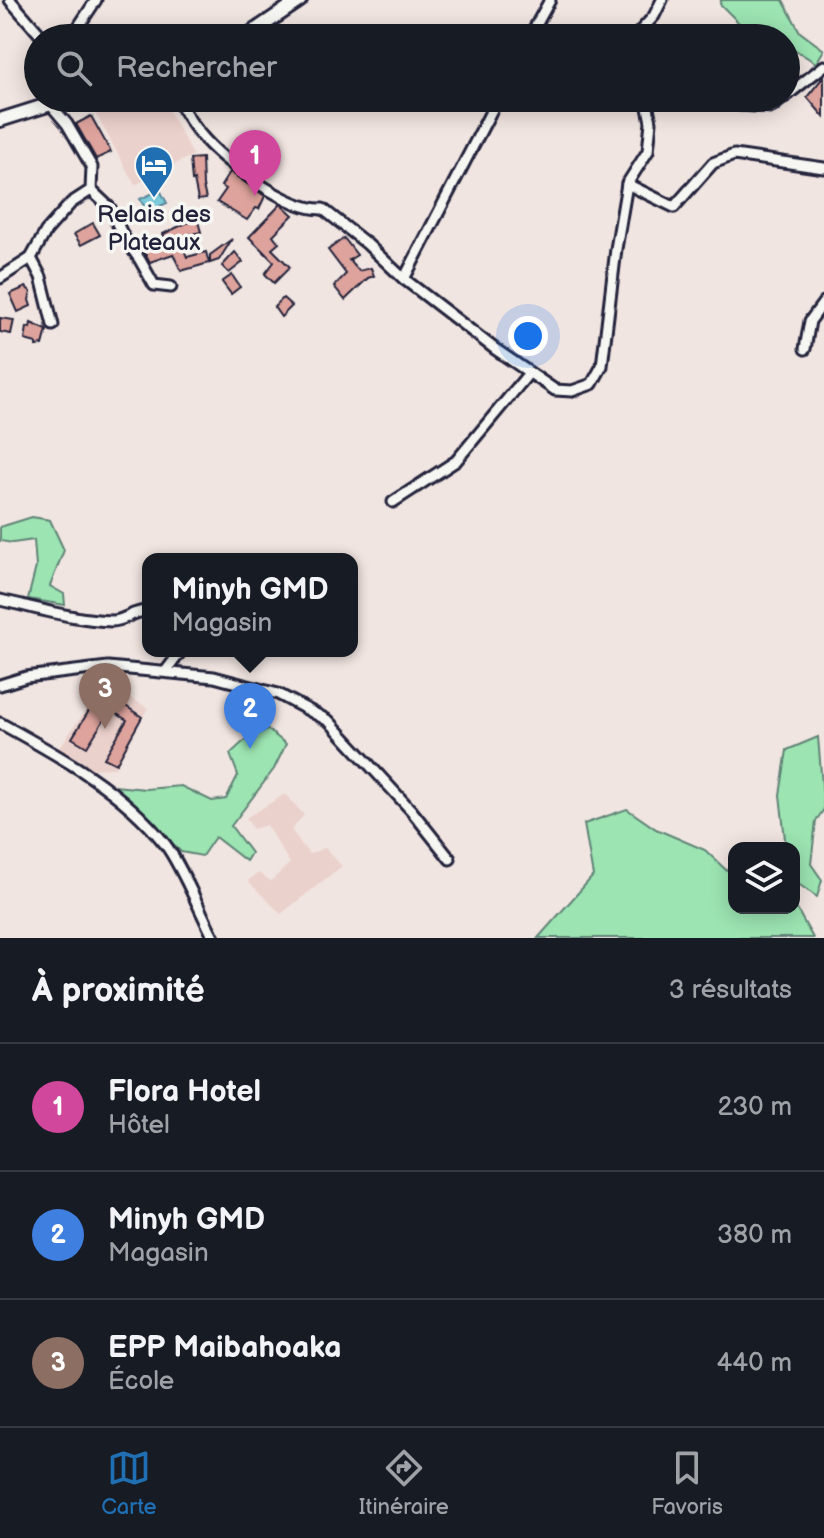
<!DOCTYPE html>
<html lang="fr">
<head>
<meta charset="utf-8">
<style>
	body { margin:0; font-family:"Balsamiq Sans",sans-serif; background:#242831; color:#f1f3f6 }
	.controls { position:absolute; right:24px; bottom:24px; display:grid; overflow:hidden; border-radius:16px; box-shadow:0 4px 20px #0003 }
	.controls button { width:72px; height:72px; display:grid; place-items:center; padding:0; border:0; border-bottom:2px solid #363941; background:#171b24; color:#f1f3f6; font:40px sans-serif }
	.you { position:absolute; left:528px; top:336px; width:28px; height:28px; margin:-20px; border:6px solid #fff; border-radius:50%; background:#1a73e8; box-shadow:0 0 0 12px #1a73e833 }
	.badge { display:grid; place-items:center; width:52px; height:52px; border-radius:50%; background:#1f6fb2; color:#fff; font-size:26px; font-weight:700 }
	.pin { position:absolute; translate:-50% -66px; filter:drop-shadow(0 2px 4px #0008) }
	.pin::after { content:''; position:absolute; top:42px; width:28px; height:24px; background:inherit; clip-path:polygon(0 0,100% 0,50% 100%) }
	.popup { position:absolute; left:142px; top:553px; width:216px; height:104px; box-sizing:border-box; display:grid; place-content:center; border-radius:16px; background:#171b24; filter:drop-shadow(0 2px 6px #0005); font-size:26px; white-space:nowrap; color:#9ea1a6 }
	.popup b { font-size:30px; color:#f1f3f6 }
	.popup::after { content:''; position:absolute; left:50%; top:100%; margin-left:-16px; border:16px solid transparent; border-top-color:#171b24 }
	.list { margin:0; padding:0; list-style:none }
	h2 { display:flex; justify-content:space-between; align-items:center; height:104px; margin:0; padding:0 32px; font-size:34px }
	h2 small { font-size:26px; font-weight:400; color:#9ea1a6 }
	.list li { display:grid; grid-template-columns:52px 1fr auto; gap:24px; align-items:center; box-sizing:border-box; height:128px; padding:0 32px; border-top:2px solid #363941 }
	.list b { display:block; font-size:30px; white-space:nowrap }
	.list p { margin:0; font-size:26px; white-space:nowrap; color:#9ea1a6 }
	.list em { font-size:26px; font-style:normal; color:#9ea1a6 }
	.icon { flex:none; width:44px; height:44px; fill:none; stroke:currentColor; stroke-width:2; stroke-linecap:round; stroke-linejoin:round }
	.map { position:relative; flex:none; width:824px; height:938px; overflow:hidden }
	.search { position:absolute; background:#171b24; box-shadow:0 4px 20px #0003; left:24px; right:24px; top:24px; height:88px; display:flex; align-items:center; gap:20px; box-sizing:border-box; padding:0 28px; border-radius:44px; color:#9ea1a6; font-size:30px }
	.sheet { height:488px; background:#171b24 }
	nav { display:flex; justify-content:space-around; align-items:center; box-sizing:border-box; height:112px; border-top:2px solid #363941; background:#171b24; font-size:22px; color:#9ea1a6 }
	nav a { display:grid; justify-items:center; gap:4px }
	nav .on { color:#1f6fb2 }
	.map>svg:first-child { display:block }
	.built { fill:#ebd1cc }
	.green { fill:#9ce4b2; stroke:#5f8376; stroke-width:2 }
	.water { fill:#7ccada; stroke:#58879a; stroke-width:2 }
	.building { fill:#dda39c; stroke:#22223b; stroke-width:2 }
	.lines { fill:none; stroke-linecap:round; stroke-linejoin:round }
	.minor-casing { stroke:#22223b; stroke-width:15 }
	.major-casing { stroke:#22223b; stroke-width:18 }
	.minor { stroke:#f6f6f2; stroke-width:9 }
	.major { stroke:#f6f6f2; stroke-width:12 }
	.labels { text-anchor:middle; stroke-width:7; stroke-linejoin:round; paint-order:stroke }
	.poi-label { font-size:24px; fill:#22223b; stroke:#f6f6f2 }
</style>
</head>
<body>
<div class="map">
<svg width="824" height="938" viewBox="0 0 824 938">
	<rect width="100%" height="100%" fill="#f1e5e1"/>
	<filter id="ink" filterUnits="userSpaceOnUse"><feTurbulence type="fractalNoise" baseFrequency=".0125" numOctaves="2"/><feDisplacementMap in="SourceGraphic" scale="16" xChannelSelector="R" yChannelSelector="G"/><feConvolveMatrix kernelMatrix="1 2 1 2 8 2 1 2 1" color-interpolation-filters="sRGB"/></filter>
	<g filter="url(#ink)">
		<g class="built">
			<path d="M87 98H162L193 155 135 185Z"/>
			<path d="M102 687 120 698 123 694 148 708 115 768 91 769 57 751Z"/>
			<path d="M285 794 304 815 291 830 309 854 325 848 342 866 281 914 248 881 258 873 271 881 290 863 266 825 253 829 246 818Z"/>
		</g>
		<g class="green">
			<path d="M721 0H783L800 32 824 50 816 63 786 44V38L748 32 720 4Z"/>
			<path d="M32 517 50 520 64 550 50 586 64 594 65 605 28 599 36 567 34 540 13 543 0 541V527Z"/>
			<path d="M267 729 286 744 274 769 231 826 251 853 246 861 215 837 202 856 181 852 114 786 146 789 181 786 212 801 226 799 238 775 230 754 244 741Z"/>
			<path d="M818 737 824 809 816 821 811 864 822 880 817 897 794 881V848H786L780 795 787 750Z"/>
			<path d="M627 809 656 829 705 850 726 870 734 869V908H794V904L813 938H538L593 876 584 824Z"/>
		</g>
		<path class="water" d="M160 190 167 203 147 212 140 199Z"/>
		<g class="building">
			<path d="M824 76V117L807 97Z"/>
			<path d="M91 116 111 152 96 159 76 124Z"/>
			<path d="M202 158 203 186 206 199 198 200 194 180 192 181 190 159Z"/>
			<path d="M230 172 265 196 259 209 256 208 247 220 217 202 226 189 221 186Z"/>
			<path d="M281 204 293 215 273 235 279 243 272 249 290 267 274 283 265 274 274 262 249 237Z"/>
			<path d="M197 218 201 232 179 237 187 257 206 252 209 263 181 271 173 254 150 262 142 249 166 239 163 234Z"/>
			<path d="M93 223 100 235 81 245 74 234Z"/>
			<path d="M344 238 357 255 349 260 359 271 371 268 374 276 368 278 345 300 334 286 346 274 328 250Z"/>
			<path d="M232 239 219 260 210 263V255Z"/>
			<path d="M235 252 243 262 229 273 222 266Z"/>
			<path d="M232 275 240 287 231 294 222 282Z"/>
			<path d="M26 287 31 292 29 300 31 306 18 312 10 294Z"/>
			<path d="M283 298 292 306 281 317 274 307Z"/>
			<path d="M0 318 14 320 11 334 0 332Z"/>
			<path d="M31 323 47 330 43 345 36 346V343L25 340 27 327 30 328Z"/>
			<path d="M102 690 142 717 116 764 104 758 127 720 110 710 87 747 72 738Z"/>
		</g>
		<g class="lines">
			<defs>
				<g id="minor">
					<path d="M10 0 43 38"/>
					<path d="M71 38 96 0"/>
					<path d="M529 38 550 0"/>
					<path d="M634 38 654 16 662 0"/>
					<path d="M786 96 824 66"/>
					<path d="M176 98C184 110 191 124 201 135 223 162 288 210 323 209L367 244 404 279 495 349 555 390 572 391 592 384 602 366 616 249 627 184 648 151 651 122 646 98"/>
					<path d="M721 98 740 105 772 107 783 98"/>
					<path d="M627 184 674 207 713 163 734 155 824 168"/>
					<path d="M91 190 110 208 123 236 140 260 154 285 171 287"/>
					<path d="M31 258 41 277 53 325"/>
					<path d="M0 278 31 258 46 231 71 203 91 190 92 167 67 124 50 104"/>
					<path d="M404 279 498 98"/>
					<path d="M805 349 810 321 824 302"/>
					<path d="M393 502 456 461 529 373"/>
					<path d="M0 600C37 608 75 620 112 621 125 621 134 610 148 611"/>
					<path d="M166 671 181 651"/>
					<path d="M0 685 26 677 108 667 214 677 278 694 329 721 411 810 450 859"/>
					<path d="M0 723C60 756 121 789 165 844 182 866 200 912 214 938"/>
				</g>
				<g id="major">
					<path d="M244 38 300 0"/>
					<path d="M0 120 70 98"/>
				</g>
			</defs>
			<use href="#minor" class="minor-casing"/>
			<use href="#major" class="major-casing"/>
			<use href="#minor" class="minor"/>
			<use href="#major" class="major"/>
		</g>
	</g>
	<defs>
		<symbol id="hotel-pin" viewBox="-11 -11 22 30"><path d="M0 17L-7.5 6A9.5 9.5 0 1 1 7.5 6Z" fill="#1f6fb2" stroke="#f6f6f2"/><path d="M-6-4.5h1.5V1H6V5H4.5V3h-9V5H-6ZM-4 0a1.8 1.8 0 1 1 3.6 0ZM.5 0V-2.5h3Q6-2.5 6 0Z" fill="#fff"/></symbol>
	</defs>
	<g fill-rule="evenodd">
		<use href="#hotel-pin" x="132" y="143" width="44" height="60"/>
	</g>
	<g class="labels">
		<g class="poi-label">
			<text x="154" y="222">Relais des<tspan x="154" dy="28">Plateaux</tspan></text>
		</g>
	</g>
</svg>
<div class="controls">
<button><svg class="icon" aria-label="layers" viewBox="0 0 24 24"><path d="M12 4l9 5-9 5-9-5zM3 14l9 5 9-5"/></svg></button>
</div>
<div class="you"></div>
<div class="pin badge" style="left:255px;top:196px;background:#d1479c">1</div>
<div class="pin badge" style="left:250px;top:749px;background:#3f7fe0">2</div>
<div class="popup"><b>Minyh GMD</b>Magasin</div>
<div class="pin badge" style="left:105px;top:729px;background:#8d6e63">3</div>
<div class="search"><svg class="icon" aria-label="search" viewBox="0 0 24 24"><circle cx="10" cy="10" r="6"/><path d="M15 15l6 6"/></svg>Rechercher</div>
</div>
<section class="sheet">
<h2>À proximité<small>3 résultats</small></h2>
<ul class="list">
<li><span class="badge" style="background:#d1479c">1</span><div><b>Flora Hotel</b><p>Hôtel</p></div><em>230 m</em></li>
<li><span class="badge" style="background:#3f7fe0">2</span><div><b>Minyh GMD</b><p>Magasin</p></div><em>380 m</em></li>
<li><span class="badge" style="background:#8d6e63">3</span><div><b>EPP Maibahoaka</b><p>École</p></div><em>440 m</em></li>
</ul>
</section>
<nav>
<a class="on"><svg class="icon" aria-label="map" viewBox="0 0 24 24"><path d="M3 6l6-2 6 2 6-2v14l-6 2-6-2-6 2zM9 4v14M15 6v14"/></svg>Carte</a>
<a><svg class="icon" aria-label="directions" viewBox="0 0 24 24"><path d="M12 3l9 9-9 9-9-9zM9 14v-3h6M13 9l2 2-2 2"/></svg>Itinéraire</a>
<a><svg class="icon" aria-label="saved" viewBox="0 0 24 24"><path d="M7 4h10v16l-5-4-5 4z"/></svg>Favoris</a>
</nav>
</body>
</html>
